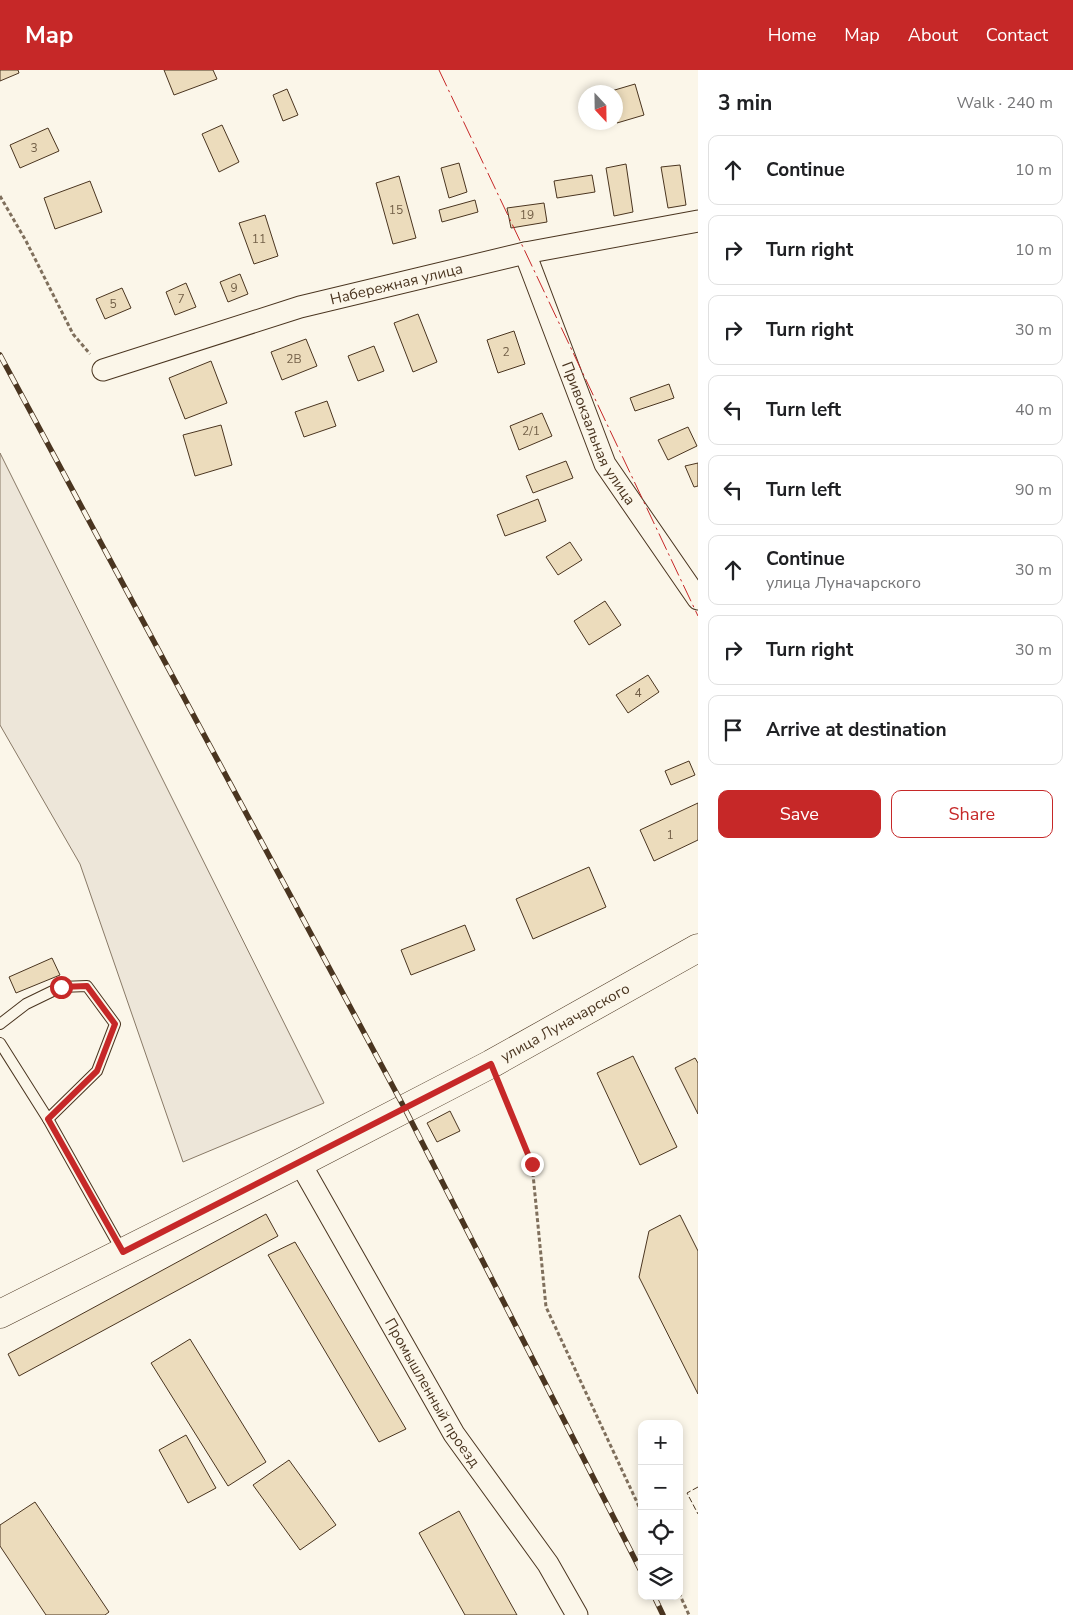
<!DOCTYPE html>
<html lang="en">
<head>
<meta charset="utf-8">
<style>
	body { margin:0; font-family:"Nunito Sans",sans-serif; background:#f6f6f6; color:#202124 }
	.controls { position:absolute; right:15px; bottom:15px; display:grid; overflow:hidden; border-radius:10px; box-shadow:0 2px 8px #0003 }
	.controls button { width:45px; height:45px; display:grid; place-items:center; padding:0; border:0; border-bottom:1px solid #e0e0e0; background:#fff; color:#202124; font:25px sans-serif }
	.compass { position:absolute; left:578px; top:15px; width:45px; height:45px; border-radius:50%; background:#fff; box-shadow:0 2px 8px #0003; rotate:158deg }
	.stop { position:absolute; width:15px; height:15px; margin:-11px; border:4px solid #c62828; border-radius:50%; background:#fff }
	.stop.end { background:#c62828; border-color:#fff; box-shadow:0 1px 5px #0008 }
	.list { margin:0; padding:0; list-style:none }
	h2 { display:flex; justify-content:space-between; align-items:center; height:65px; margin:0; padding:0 20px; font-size:21px }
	h2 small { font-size:16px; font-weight:400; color:#757577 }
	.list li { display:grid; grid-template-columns:32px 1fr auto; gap:15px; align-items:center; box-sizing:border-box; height:70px; margin:0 10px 10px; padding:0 10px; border:1px solid #e0e0e0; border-radius:10px }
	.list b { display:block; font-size:19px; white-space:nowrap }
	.list p { margin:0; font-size:16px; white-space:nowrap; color:#757577 }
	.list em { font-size:16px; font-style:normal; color:#757577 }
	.actions { display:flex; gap:10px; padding:15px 20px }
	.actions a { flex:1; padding:11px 0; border:1px solid #c62828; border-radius:10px; text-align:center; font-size:18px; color:#c62828 }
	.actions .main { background:#c62828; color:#fff }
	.icon { flex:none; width:28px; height:28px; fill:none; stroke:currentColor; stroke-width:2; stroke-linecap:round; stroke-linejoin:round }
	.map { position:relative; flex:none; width:698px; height:1545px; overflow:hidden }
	header { display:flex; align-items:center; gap:30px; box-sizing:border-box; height:70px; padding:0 25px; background:#c62828; color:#fff }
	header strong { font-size:24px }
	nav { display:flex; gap:28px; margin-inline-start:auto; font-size:18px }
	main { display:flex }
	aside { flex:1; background:#fff }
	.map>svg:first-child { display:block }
	.green { fill:#ede6d9; stroke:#887966 }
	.building { fill:#ecdcbc; stroke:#4a3520 }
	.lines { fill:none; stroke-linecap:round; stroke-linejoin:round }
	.service-casing { stroke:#4a3520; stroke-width:12 }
	.minor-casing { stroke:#4a3520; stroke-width:23 }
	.secondary-casing { stroke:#4a3520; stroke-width:29 }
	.path { stroke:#7f6f5c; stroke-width:3; stroke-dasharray:4 2.5; stroke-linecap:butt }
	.service { stroke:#fbf6e9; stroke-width:10 }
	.minor { stroke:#fbf6e9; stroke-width:21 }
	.secondary { stroke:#fbf6e9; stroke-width:28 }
	.rail-casing { stroke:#4a3520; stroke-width:5.5 }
	.rail { stroke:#fbf6e9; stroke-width:4; stroke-dasharray:11; stroke-linecap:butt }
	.fence { stroke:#4a3520; stroke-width:1; stroke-dasharray:6 2.5; stroke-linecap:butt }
	.power { stroke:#c62828; stroke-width:1; stroke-dasharray:18 4 2.5 4; stroke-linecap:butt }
	.route { stroke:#c62828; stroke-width:6 }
	.labels { text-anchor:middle; stroke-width:4; stroke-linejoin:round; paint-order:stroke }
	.number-label { font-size:12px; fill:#725f47 }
	.street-label { font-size:15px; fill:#4a3520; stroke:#fbf6e9 }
</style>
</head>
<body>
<header>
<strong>Map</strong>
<nav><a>Home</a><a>Map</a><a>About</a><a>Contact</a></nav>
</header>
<main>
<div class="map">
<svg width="698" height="1545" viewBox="0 0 698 1545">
	<rect width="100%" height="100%" fill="#fbf6e9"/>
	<path class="green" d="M0 383 324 1033 183 1092 80 794 0 655Z"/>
	<g class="building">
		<path d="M0 0H18L19 3 0 11Z"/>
		<path d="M164 0H213L217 9 174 25Z"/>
		<path d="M635 14 644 45 617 53 616 22H608Z"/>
		<path d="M287 19 298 45 283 51 273 25Z"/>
		<path d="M222 55 239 92 219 102 202 64Z"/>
		<path d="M48 58 59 81 20 98 10 75Z"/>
		<path d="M459 93 467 122 449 128 441 98Z"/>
		<path d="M626 94 633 142 614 146 606 98Z"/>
		<path d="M680 95 686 135 668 138 661 97Z"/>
		<path d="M592 105 595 122 557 128 554 111Z"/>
		<path d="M399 106 416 168 393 174 376 113Z"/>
		<path d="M90 111 102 142 55 159 44 128Z"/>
		<path d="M475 130 478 142 442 152 439 140Z"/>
		<path d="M544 133 547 152 511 158 507 138Z"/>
		<path d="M265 145 278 186 254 194 239 153Z"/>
		<path d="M240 204 248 224 228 232 220 212Z"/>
		<path d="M186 213 196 237 175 245 166 222Z"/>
		<path d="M122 218 131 238 105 249 96 229Z"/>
		<path d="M418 244 437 292 413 302 394 253Z"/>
		<path d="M514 261 525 294 498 303 487 270Z"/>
		<path d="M306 269 317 296 282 310 271 282Z"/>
		<path d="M374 276 384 301 358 311 348 286Z"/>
		<path d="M211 291 227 333 185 349 169 308Z"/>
		<path d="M669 314 674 328 635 341 630 328Z"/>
		<path d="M327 331 336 356 304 367 295 342Z"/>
		<path d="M542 343 552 366 519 380 510 356Z"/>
		<path d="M221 355 232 395 195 406 183 365Z"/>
		<path d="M688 357 697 376 668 390 658 370Z"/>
		<path d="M566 391 573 408 533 423 526 406Z"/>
		<path d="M698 393V416L694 417 685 396Z"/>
		<path d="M538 429 546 451 505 466 497 445Z"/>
		<path d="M570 472 582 490 558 505 546 487Z"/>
		<path d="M605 531 621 555 589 575 574 551Z"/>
		<path d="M648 605 659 622 628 643 616 625Z"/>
		<path d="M689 691 695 705 671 715 665 701Z"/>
		<path d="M698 733V770L654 791 640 760Z"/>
		<path d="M589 797 606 837 533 869 516 829Z"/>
		<path d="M465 855 475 880 411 905 401 880Z"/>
		<path d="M52 888 60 905 16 923 9 907Z"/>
		<path d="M633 986 677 1077 640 1095 597 1003Z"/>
		<path d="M695 988 698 993V1044L675 998Z"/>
		<path d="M450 1041 460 1061 437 1072 427 1053Z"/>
		<path d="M266 1144 278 1166 19 1306 8 1284Z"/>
		<path d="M680 1145 698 1181V1324L639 1207 649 1161Z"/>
		<path d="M295 1172 406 1359 379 1372 268 1185Z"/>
		<path d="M190 1269 266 1392 228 1416 151 1293Z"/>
		<path d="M186 1365 216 1418 188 1433 159 1380Z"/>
		<path d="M289 1390 336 1455 300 1480 253 1415Z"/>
		<path d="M35 1432 109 1542 105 1545H46L0 1476V1455Z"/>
		<path d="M459 1441 517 1545H465L419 1463Z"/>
	</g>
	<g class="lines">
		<defs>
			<g id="service">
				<path d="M0 954 26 934 61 917 87 916 115 954 97 1001 48 1049"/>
				<path d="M0 973 48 1049 122 1181"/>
			</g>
			<g id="minor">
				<path id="s1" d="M525 183 605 394 698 529"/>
				<path id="s2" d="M103 300 300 237 525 183 698 151"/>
				<path id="s3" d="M300 1093 454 1364 548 1494 577 1545"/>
			</g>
			<g id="secondary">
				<path id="s4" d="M0 1244 300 1093 491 994 698 878"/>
			</g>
		</defs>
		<use href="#service" class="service-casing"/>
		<use href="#minor" class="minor-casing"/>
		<use href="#secondary" class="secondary-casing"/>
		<g class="path">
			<path d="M0 126 26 171 73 264 90 284"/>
			<path d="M501 1018 532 1094 546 1237 642 1443"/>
			<path d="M679 1523 689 1545"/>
		</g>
		<use href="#service" class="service"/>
		<use href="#minor" class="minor"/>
		<use href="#secondary" class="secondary"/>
		<defs>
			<g id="rail">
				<path d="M0 285 405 1039 642 1503"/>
				<path d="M654 1526 663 1545"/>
			</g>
		</defs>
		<use href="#rail" class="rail-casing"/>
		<use href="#rail" class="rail"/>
		<path class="fence" d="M698 1417 687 1423 698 1444"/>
		<path class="power" d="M439 0 698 546"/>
	</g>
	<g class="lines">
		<path class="route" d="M61 917 87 916 115 954 97 1001 48 1049 123 1182 491 994 532 1094"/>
	</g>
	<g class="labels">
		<g class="number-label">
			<text x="34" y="82">3</text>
			<text x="396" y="144">15</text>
			<text x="527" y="149">19</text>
			<text x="259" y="173">11</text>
			<text x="234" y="222">9</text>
			<text x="181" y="233">7</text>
			<text x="113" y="238">5</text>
			<text x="506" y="286">2</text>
			<text x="294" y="293">2В</text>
			<text x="531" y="365">2/1</text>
			<text x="638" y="627">4</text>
			<text x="670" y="769">1</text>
		</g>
		<g class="street-label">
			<text dy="5" stroke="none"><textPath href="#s2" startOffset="306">Набережная улица</textPath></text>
			<text dy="5" stroke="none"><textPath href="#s1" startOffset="195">Привокзальная улица</textPath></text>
			<text dy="5" stroke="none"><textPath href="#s4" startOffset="636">улица Луначарского</textPath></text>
			<text dy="5" stroke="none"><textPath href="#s3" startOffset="265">Промышленный проезд</textPath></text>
		</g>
	</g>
</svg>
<div class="controls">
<button>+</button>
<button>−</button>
<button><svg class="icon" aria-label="locate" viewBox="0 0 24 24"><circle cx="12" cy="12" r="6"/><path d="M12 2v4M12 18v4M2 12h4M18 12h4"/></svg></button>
<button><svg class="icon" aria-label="layers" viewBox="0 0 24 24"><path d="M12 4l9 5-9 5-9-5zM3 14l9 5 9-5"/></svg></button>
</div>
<svg class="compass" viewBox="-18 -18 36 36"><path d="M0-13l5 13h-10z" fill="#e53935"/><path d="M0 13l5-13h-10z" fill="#757577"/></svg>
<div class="stop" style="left:61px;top:917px"></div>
<div class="stop end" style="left:532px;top:1094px"></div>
</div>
<aside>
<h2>3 min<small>Walk · 240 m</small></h2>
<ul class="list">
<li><svg class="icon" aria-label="ahead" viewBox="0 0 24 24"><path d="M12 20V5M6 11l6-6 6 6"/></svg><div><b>Continue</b></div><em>10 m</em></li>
<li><svg class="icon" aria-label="right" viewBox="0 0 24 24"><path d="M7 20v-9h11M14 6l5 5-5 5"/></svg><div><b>Turn right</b></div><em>10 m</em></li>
<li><svg class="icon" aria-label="right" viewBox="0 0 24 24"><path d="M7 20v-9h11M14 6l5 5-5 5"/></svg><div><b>Turn right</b></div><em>30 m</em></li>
<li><svg class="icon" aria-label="left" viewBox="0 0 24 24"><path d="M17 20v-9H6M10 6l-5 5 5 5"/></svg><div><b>Turn left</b></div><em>40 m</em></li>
<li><svg class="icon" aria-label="left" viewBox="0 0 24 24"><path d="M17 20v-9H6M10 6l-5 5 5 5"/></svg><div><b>Turn left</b></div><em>90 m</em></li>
<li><svg class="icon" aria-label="ahead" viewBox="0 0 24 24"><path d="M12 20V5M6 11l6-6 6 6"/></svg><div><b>Continue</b><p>улица Луначарского</p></div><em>30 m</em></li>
<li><svg class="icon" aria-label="right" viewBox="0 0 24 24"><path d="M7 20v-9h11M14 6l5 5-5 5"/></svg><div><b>Turn right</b></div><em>30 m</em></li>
<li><svg class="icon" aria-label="arrive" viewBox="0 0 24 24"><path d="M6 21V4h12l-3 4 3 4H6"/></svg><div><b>Arrive at destination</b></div></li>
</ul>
<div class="actions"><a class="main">Save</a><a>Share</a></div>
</aside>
</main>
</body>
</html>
